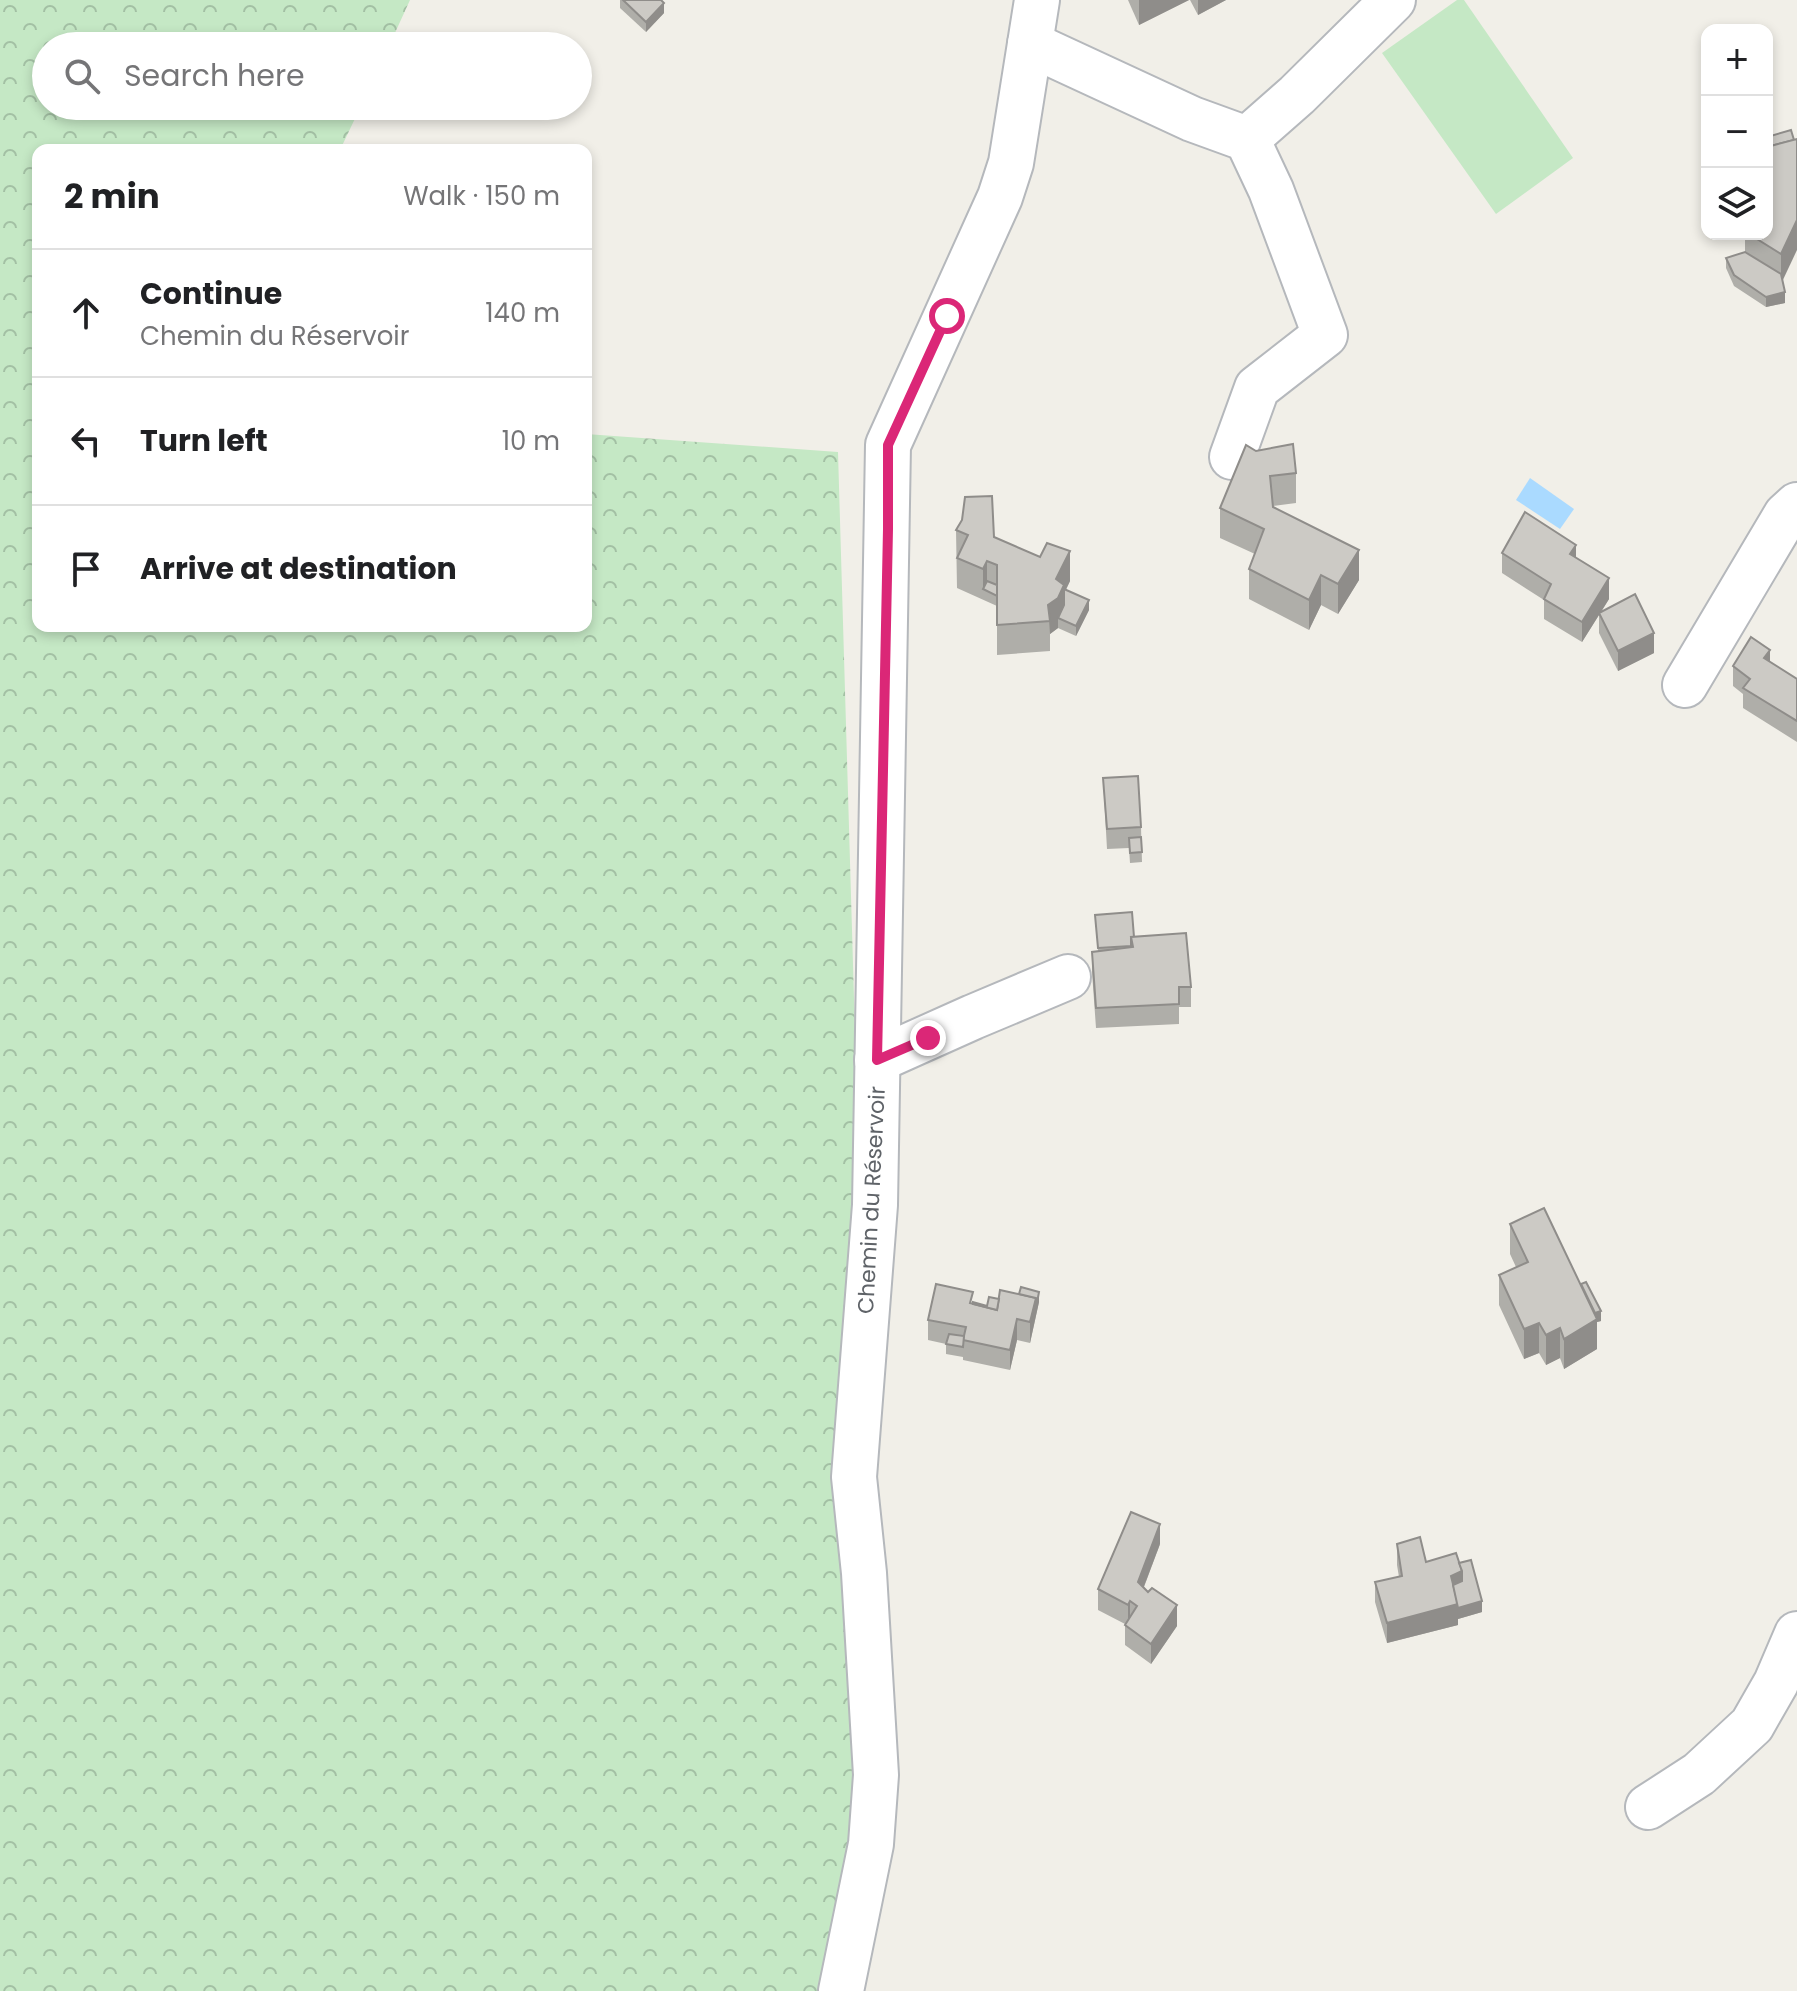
<!DOCTYPE html>
<html lang="en">
<head>
<meta charset="utf-8">
<style>
	body { margin:0; font-family:Poppins,sans-serif; background:#f2f2f2; color:#202124 }
	.controls { position:absolute; right:24px; top:24px; display:grid; overflow:hidden; border-radius:16px; box-shadow:0 4px 12px #0003 }
	.controls button { width:72px; height:72px; display:grid; place-items:center; padding:0; border:0; border-bottom:2px solid #e0e0e0; background:#fff; color:#202124; font:40px sans-serif }
	.stop { position:absolute; width:24px; height:24px; margin:-18px; border:6px solid #db2777; border-radius:50%; background:#fff }
	.stop.end { background:#db2777; border-color:#fff; box-shadow:0 2px 8px #0008 }
	.list { margin:0; padding:0; list-style:none }
	h2 { display:flex; justify-content:space-between; align-items:center; height:104px; margin:0; padding:0 32px; font-size:34px }
	h2 small { font-size:26px; font-weight:400; color:#757577 }
	.list li { display:grid; grid-template-columns:52px 1fr auto; gap:24px; align-items:center; box-sizing:border-box; height:128px; padding:0 32px; border-top:2px solid #e0e0e0 }
	.list b { display:block; font-size:30px; white-space:nowrap }
	.list p { margin:0; font-size:26px; white-space:nowrap; color:#757577 }
	.list em { font-size:26px; font-style:normal; color:#757577 }
	.icon { flex:none; width:44px; height:44px; fill:none; stroke:currentColor; stroke-width:2; stroke-linecap:round; stroke-linejoin:round }
	.map { position:relative; flex:none; width:1797px; height:1991px; overflow:hidden }
	.search { position:absolute; background:#fff; box-shadow:0 4px 12px #0003; left:32px; top:32px; width:560px; height:88px; display:flex; align-items:center; gap:20px; box-sizing:border-box; padding:0 28px; border-radius:44px; color:#757577; font-size:30px }
	.panel { position:absolute; background:#fff; box-shadow:0 4px 12px #0003; left:32px; top:144px; width:560px; height:488px; border-radius:16px }
	.map>svg:first-child { display:block }
	.forest { fill:url(#forest-crowns) }
	.garden { fill:#c5e8c5 }
	.water { fill:#aadaff }
	.lines { fill:none; stroke-linecap:round; stroke-linejoin:round }
	.minor-casing { stroke:#b5b8bc; stroke-width:48 }
	.minor { stroke:#fff; stroke-width:44 }
	.wall { fill:#afaea9 }
	.shaded-wall { fill:#8f8d8a }
	.building { fill:#cccac5; stroke:#8f8d8a; stroke-width:2 }
	.route { stroke:#db2777; stroke-width:10 }
	.labels { text-anchor:middle; stroke-width:6; stroke-linejoin:round; paint-order:stroke }
	.street-label { font-size:22px; fill:#5f6368; stroke:#fff }
</style>
</head>
<body>
<div class="map">
<svg width="1797" height="1991" viewBox="0 0 1797 1991">
	<defs>
		<pattern id="forest-crowns" width="20" height="18" patternUnits="userSpaceOnUse" patternTransform="scale(2)"><rect width="20" height="18" fill="#c5e8c5"/><path d="M2 6a3 3 0 1 1 6 0M12 15a3 3 0 1 1 6 0" fill="none" stroke="#a3c0a4"/></pattern>
	</defs>
	<rect width="100%" height="100%" fill="#f1efe8"/>
	<path class="forest" d="M0 0H410L389 46H46V106H361L340 150H38V626H586V434L838 452 877 1783 834 1991H0Z"/>
	<path class="garden" d="M1457 0H1464L1573 158 1496 214 1382 53Z"/>
	<path class="water" d="M1530 478 1574 509 1560 529 1516 500Z"/>
	<g class="lines">
		<defs>
			<g id="minor">
				<path d="M1030 44 1192 119 1247 139 1271 190 1325 335 1257 388 1232 457"/>
				<path d="M1247 139 1297 95 1393 0"/>
				<path d="M1685 685 1786 515 1797 505"/>
				<path d="M877 1060 973 1017 1068 977"/>
				<path d="M1648 1807 1699 1774 1752 1725 1776 1683 1797 1634"/>
				<path d="M841 1991 871 1844 876 1775 864 1573 854 1477 875 1205 888 445 1000 197 1011 163 1037 0"/>
			</g>
		</defs>
		<use href="#minor" class="minor-casing"/>
		<use href="#minor" class="minor"/>
	</g>
	<g class="wall">
		<path d="M620 0H661L664 13 646 32 620 8Z"/>
		<path d="M1128 0H1189L1139 25Z"/>
		<path d="M1190 0H1226L1198 15Z"/>
		<path d="M1791 130 1782 281 1785 303 1766 307 1734 286 1726 268V258L1745 252V234H1767V137Z"/>
		<path d="M1246 445 1296 473V503L1273 506V507L1359 580 1338 614 1321 605 1309 630 1249 599V569L1255 554 1220 538V508Z"/>
		<path d="M956 530 994 537 1070 581 1066 590 1089 610 1076 636 1058 628 1050 634V651L997 655V595V606L957 588Z"/>
		<path d="M1502 553 1576 558 1609 599 1601 612 1654 653 1618 671 1599 633V615L1582 642 1544 619V600L1502 573Z"/>
		<path d="M1770 662 1797 679V742L1743 708V694L1733 686V666Z"/>
		<path d="M1103 778 1141 827 1142 862 1130 863 1129 848 1107 849Z"/>
		<path d="M1095 915 1134 937 1191 987V1007H1179V1024L1096 1028 1092 972V952L1098 951Z"/>
		<path d="M1510 1224 1581 1284 1601 1321 1597 1322V1349L1564 1369 1560 1358 1546 1365 1539 1353 1524 1359 1499 1305V1275L1516 1267 1510 1254Z"/>
		<path d="M973 1302 987 1306 1039 1302 1030 1343 1017 1340 1010 1370 963 1360V1357L946 1354V1344L928 1340V1320Z"/>
		<path d="M1160 1544 1144 1587 1177 1626 1151 1664 1125 1645V1624L1098 1610V1589Z"/>
		<path d="M1397 1544 1426 1562 1459 1563 1482 1612 1458 1619V1625L1387 1643 1375 1602V1582L1399 1577 1397 1565Z"/>
	</g>
	<g class="shaded-wall">
		<path d="M1139 0H1189L1139 25Z"/>
		<path d="M1198 0H1226L1198 15Z"/>
		<path d="M664 3V13L646 32V22Z"/>
		<path d="M1797 220V250L1781 284V254Z"/>
		<path d="M1785 292V303L1766 307V297Z"/>
		<path d="M1576 545V565L1570 554Z"/>
		<path d="M1359 550V580L1338 614V584Z"/>
		<path d="M1070 551V581L1064 593V615L1058 618V628L1050 634 1048 605 1056 579Z"/>
		<path d="M987 561V591L983 589V569Z"/>
		<path d="M1321 575V605L1309 630V600Z"/>
		<path d="M1609 578V599L1582 642V622Z"/>
		<path d="M1089 600V610L1076 636V626Z"/>
		<path d="M1654 633V653L1618 671V651Z"/>
		<path d="M1770 650V670L1764 658Z"/>
		<path d="M1039 1292V1302L1030 1343V1322L1036 1298Z"/>
		<path d="M1601 1311V1321L1597 1322V1349L1564 1369V1339L1587 1316Z"/>
		<path d="M1017 1319V1340L1010 1370V1350Z"/>
		<path d="M1539 1323V1353L1524 1359V1329Z"/>
		<path d="M1560 1328V1358L1546 1365V1335Z"/>
		<path d="M1160 1524V1544L1138 1602V1582Z"/>
		<path d="M1462 1571V1591L1453 1595 1451 1576Z"/>
		<path d="M1130 1601V1621L1128 1626V1605Z"/>
		<path d="M1482 1601V1612L1458 1619V1625L1387 1643V1623L1458 1604Z"/>
		<path d="M1177 1605V1626L1151 1664V1644Z"/>
	</g>
	<g class="building">
		<path d="M623 0H661L664 3 646 22Z"/>
		<path d="M1791 130 1794 140 1767 147V137Z"/>
		<path d="M1797 139V220L1781 254 1749 234H1767V190L1768 188 1767 187V179L1772 172 1767 161V147Z"/>
		<path d="M1745 252 1781 274 1785 292 1766 297 1734 275 1726 258Z"/>
		<path d="M1293 444 1296 473 1270 476 1273 507 1359 550 1338 584 1321 575 1309 600 1249 569 1264 529 1220 508 1246 445 1256 451Z"/>
		<path d="M992 496 994 537 1040 557 1047 543 1070 551 1056 579 1064 585 1058 598 1048 605 1050 621 997 625V565L987 561 983 569 957 558 968 535 956 530 962 520 965 497Z"/>
		<path d="M1525 512 1576 545 1570 554 1609 578 1582 622 1544 599 1551 584 1502 553Z"/>
		<path d="M987 581 997 585V596L983 589Z"/>
		<path d="M1064 589 1089 600 1076 626 1058 618 1064 605Z"/>
		<path d="M1635 594 1654 633 1618 651 1599 613Z"/>
		<path d="M1751 637 1770 650 1764 658 1797 679V721L1743 688 1750 679 1733 666Z"/>
		<path d="M1138 776 1141 827 1107 829 1103 778Z"/>
		<path d="M1141 837 1142 852 1130 853 1129 838Z"/>
		<path d="M1132 912 1134 937H1131V946L1098 948 1095 915Z"/>
		<path d="M1186 933 1191 987H1179V1004L1096 1008 1092 952 1133 947 1131 937Z"/>
		<path d="M1544 1208 1597 1319 1564 1339 1560 1328 1546 1335 1539 1323 1524 1329 1499 1275 1528 1262 1510 1224Z"/>
		<path d="M1586 1282 1601 1311 1595 1313 1581 1284Z"/>
		<path d="M936 1284 973 1292 970 1303 997 1310 1000 1290 1036 1298 1030 1322 1017 1319 1010 1350 963 1340 966 1327 928 1320Z"/>
		<path d="M1021 1287 1039 1292 1036 1308V1298L1019 1294Z"/>
		<path d="M989 1297 999 1299 997 1310 973 1304V1302L987 1306Z"/>
		<path d="M949 1334 964 1336 963 1347 946 1344Z"/>
		<path d="M1131 1512 1160 1524 1138 1582 1148 1592 1152 1588 1177 1605 1151 1644 1125 1625 1137 1606 1130 1601 1128 1605 1098 1589Z"/>
		<path d="M1420 1537 1426 1562 1456 1553 1462 1571 1451 1576 1458 1604 1387 1623 1375 1582 1402 1576 1397 1544Z"/>
		<path d="M1471 1560 1482 1601 1458 1608 1453 1585 1462 1581V1571L1459 1563Z"/>
	</g>
	<g class="lines">
		<path class="route" d="M928 1038 877 1060 888 529V445L947 316"/>
	</g>
	<g class="labels">
		<g class="street-label">
			<text transform="translate(871 1200) rotate(-87)" y="8">Chemin du Réservoir</text>
		</g>
	</g>
</svg>
<div class="controls">
<button>+</button>
<button>−</button>
<button><svg class="icon" aria-label="layers" viewBox="0 0 24 24"><path d="M12 4l9 5-9 5-9-5zM3 14l9 5 9-5"/></svg></button>
</div>
<div class="stop" style="left:947px;top:316px"></div>
<div class="stop end" style="left:928px;top:1038px"></div>
<div class="search"><svg class="icon" aria-label="search" viewBox="0 0 24 24"><circle cx="10" cy="10" r="6"/><path d="M15 15l6 6"/></svg>Search here</div>
<section class="panel">
<h2>2 min<small>Walk · 150 m</small></h2>
<ul class="list">
<li><svg class="icon" aria-label="ahead" viewBox="0 0 24 24"><path d="M12 20V5M6 11l6-6 6 6"/></svg><div><b>Continue</b><p>Chemin du Réservoir</p></div><em>140 m</em></li>
<li><svg class="icon" aria-label="left" viewBox="0 0 24 24"><path d="M17 20v-9H6M10 6l-5 5 5 5"/></svg><div><b>Turn left</b></div><em>10 m</em></li>
<li><svg class="icon" aria-label="arrive" viewBox="0 0 24 24"><path d="M6 21V4h12l-3 4 3 4H6"/></svg><div><b>Arrive at destination</b></div></li>
</ul>
</section>
</div>
</body>
</html>
